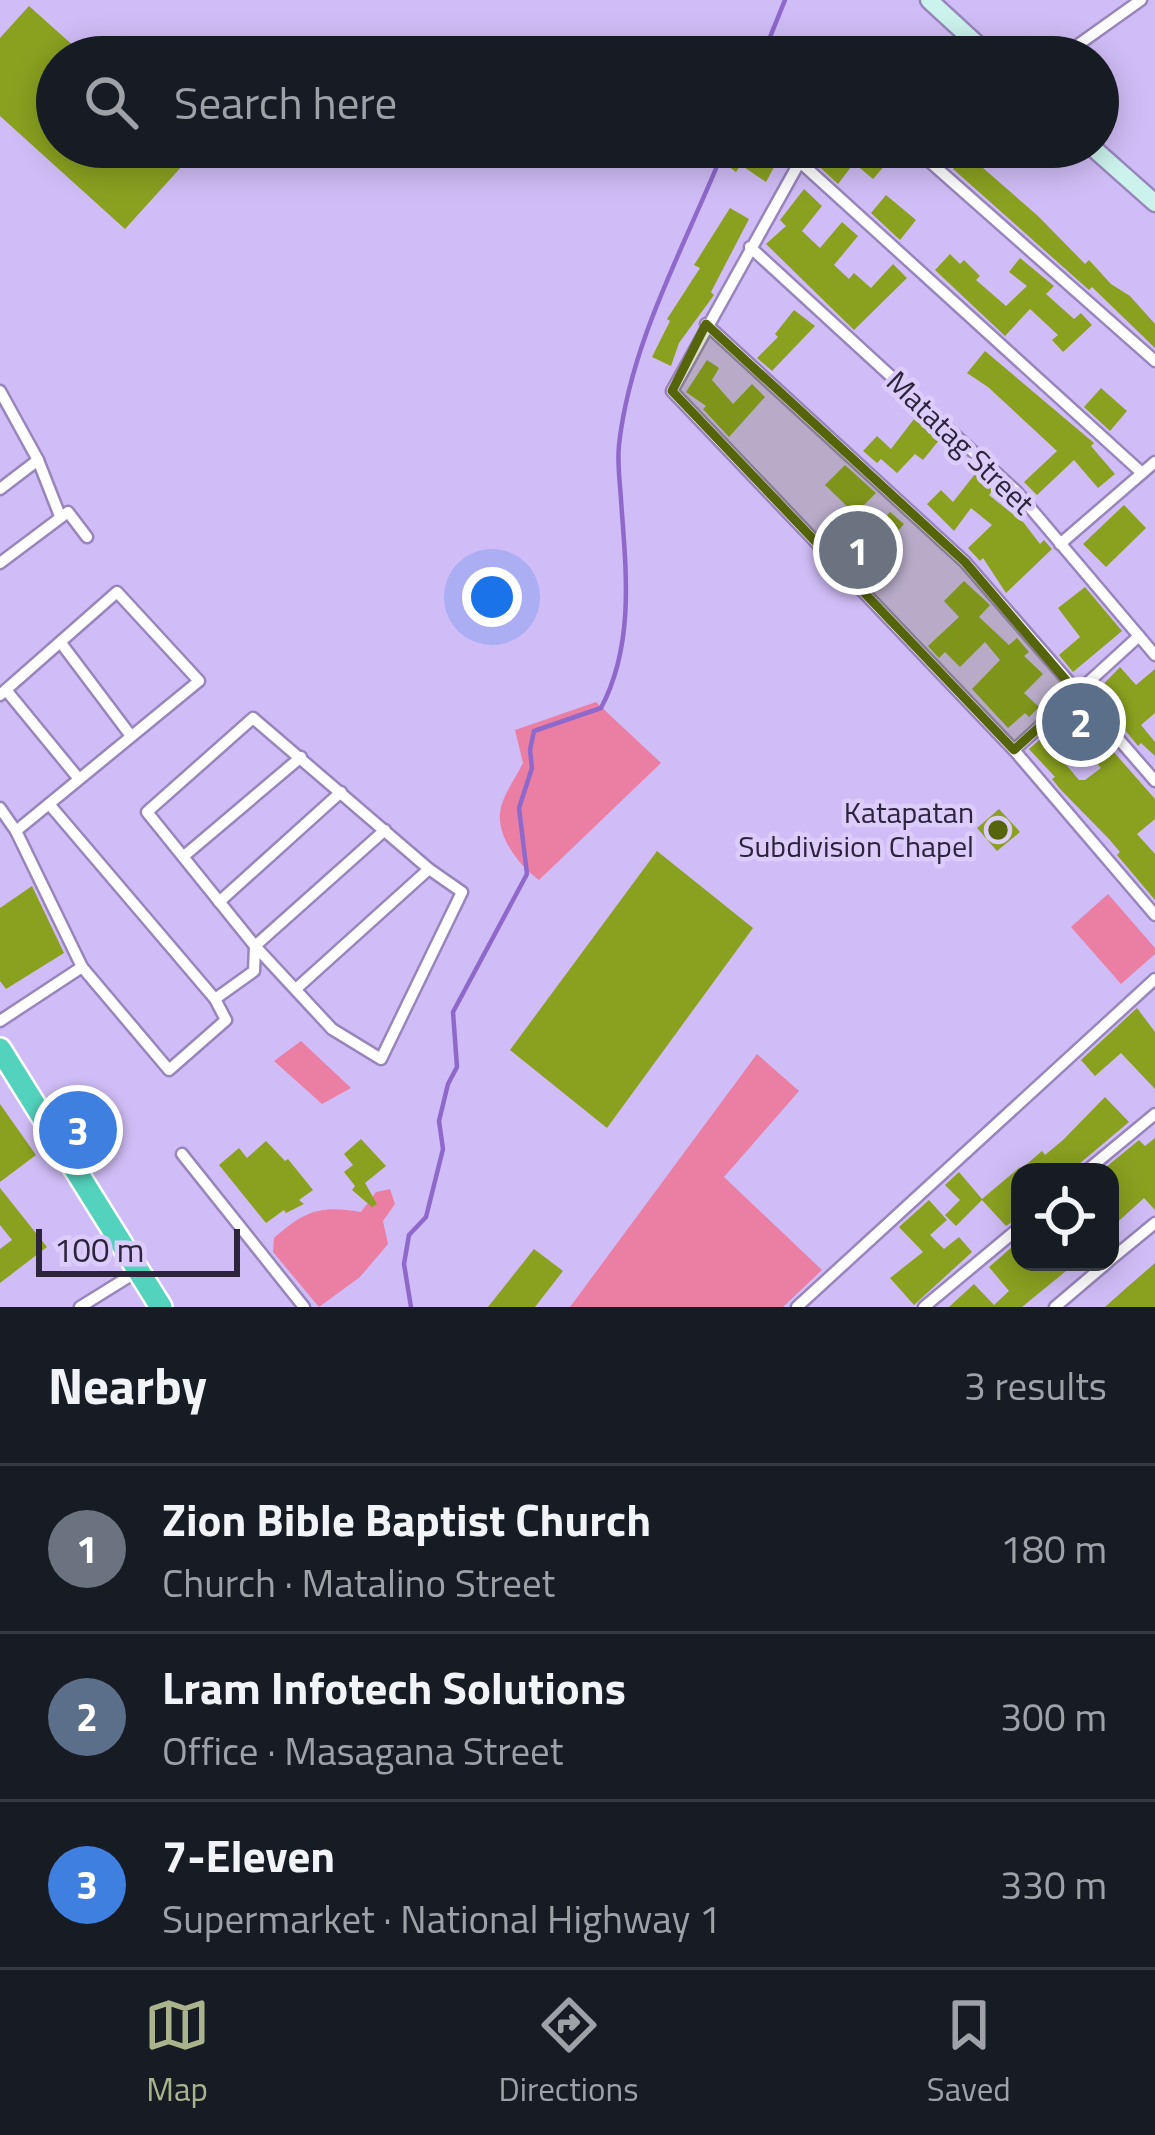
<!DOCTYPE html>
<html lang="en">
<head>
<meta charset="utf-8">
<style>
	body { margin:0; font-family:"Titillium Web",sans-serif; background:#20242c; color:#f1f3f6 }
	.controls { position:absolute; right:36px; bottom:36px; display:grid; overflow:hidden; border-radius:24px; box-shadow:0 6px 30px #0003 }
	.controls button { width:108px; height:108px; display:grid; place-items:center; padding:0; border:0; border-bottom:3px solid #363941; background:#171b24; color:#f1f3f6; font:60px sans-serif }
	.scale { position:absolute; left:36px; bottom:30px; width:204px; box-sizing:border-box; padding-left:12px; border:6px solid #2c243a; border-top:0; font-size:33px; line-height:42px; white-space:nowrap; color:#2c243a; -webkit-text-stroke:9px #dbccfb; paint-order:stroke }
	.you { position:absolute; left:492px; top:597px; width:42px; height:42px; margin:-30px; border:9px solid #fff; border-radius:50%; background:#1a73e8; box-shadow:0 0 0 18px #1a73e833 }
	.badge { display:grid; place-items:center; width:78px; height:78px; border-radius:50%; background:#abb38d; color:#fff; font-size:39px; font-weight:700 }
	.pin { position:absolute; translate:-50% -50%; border:6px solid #fff; box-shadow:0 3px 12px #0006 }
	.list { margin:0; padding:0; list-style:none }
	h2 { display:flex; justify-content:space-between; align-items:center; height:156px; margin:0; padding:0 48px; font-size:51px }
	h2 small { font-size:39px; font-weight:400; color:#9ea1a6 }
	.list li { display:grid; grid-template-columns:78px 1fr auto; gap:36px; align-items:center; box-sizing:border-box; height:168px; padding:0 48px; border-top:3px solid #363941 }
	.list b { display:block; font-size:45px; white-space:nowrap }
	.list p { margin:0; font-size:39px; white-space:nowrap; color:#9ea1a6 }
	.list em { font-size:39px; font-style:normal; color:#9ea1a6 }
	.icon { flex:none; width:66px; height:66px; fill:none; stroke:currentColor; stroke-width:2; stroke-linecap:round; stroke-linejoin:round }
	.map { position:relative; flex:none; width:1155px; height:1307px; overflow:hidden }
	.search { position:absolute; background:#171b24; box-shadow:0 6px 30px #0003; left:36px; right:36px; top:36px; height:132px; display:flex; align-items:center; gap:30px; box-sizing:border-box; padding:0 42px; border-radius:66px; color:#9ea1a6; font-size:45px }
	.sheet { height:660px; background:#171b24 }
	nav { display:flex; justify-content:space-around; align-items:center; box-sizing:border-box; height:168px; border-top:3px solid #363941; background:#171b24; font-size:33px; color:#9ea1a6 }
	nav a { display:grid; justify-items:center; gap:6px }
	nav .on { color:#abb38d }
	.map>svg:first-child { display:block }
	.green { fill:#eb7fa3 }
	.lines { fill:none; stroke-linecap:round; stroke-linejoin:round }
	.stream { stroke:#8e68ca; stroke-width:4.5 }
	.building { fill:#8aa120; fill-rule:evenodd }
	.street-casing { stroke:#9785bc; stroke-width:15 }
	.secondary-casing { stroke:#9785bc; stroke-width:21 }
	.highway-casing { stroke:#fff; stroke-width:26 }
	.street { stroke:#fff; stroke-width:10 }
	.secondary { stroke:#cbf2eb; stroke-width:16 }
	.highway { stroke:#53d3bd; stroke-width:21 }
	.marked { fill:#56650c; fill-opacity:0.2; stroke:#56650c; stroke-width:9; stroke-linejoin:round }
	.poi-dot { fill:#56650c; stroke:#dbccfb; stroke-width:4.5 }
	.labels { text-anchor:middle; stroke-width:9; stroke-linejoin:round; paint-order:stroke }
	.street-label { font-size:30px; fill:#2c243a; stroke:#dbccfb }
	.poi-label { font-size:30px; fill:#2c243a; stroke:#dbccfb; text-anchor:end }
</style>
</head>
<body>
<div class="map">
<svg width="1155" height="1307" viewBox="0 0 1155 1307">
	<rect width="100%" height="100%" fill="#d0bdf7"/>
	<g class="green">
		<path d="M596 702 661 763 539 880C519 866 494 834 501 807 505 792 516 777 523 763L515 730Z"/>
		<path d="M1108 894 1155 948V954L1121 984 1071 927Z"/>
		<path d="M301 1041 351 1088 322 1104 274 1061Z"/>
		<path d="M757 1054 799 1091 724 1177 822 1270 783 1307H570Z"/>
		<path d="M390 1189 395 1204 383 1221 388 1244 360 1277 319 1307 273 1252 274 1238C305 1211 319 1205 361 1212L376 1192Z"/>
	</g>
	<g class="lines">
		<g class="stream">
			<path d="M762 57 785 0"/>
			<path d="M411 1307 404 1264 409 1235 426 1217 443 1149 439 1121 448 1084 457 1067 453 1012 527 874 519 808 532 768 530 750 534 731 601 708C635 644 626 570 621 500 620 482 617 463 619 445 630 345 682 251 720 159"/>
		</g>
	</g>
	<g class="building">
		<path d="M29 6 86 57H57V147H185L193 154 125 229 0 116V38Z"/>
		<path d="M703 147H785L766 182 741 165 736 172Z"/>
		<path d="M818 147H836L842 152 846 147H901L873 179 854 163 838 184 812 160Z"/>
		<path d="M967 154 1038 216 1085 264 1089 260 1111 284 1130 296 1155 324V348L1092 287 1089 290 953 169Z"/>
		<path d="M804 189 822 206 802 231 820 248 842 222 858 236 834 265 849 279 854 273 871 288 893 264 907 278 854 330 766 244 786 226 780 220Z"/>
		<path d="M886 195 916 220 900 240 871 213Z"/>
		<path d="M730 208 749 219 711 292 714 295 679 343 671 366 652 357 670 321 667 319 700 268 694 265Z"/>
		<path d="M950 254 960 264 964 260 980 276 976 280 1006 306 1027 286 1009 272 1020 258 1054 286 1046 294 1074 319 1081 313 1092 325 1063 352 1052 340 1058 335 1030 309 1005 336 935 270Z"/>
		<path d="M794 310 815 326 772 371 757 358 778 337 775 334Z"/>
		<path d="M985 351 1094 443 1091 446 1115 474 1098 488 1074 460 1037 495 1024 482 1057 451 988 387 967 373Z"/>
		<path d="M707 360 719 368 712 380 733 404 752 384 765 397 729 437 703 409 706 406 686 392Z"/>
		<path d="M1101 388 1127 411 1110 431 1084 407Z"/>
		<path d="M914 419 940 439 923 460 915 454 897 473 881 459 877 463 863 451 877 436 891 449Z"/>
		<path d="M845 465 876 493 855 514 825 485Z"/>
		<path d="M975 474 994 489 989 495 1024 523 1040 544 1044 540 1052 549 1006 593 983 558 980 561 968 548 992 525 971 508 954 531 927 504 941 490 953 502Z"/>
		<path d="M1124 505 1146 528 1106 567 1083 544Z"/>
		<path d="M890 512 904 524 888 543 884 540 854 568 828 538 848 517 867 537Z"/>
		<path d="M964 581 990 605 979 617 1009 645 1017 638 1029 652 1024 656 1043 674 1024 693 1039 707 1029 717 1025 713 1008 728 972 689 1000 660 985 642 960 667 945 652 939 658 928 646 959 617 944 601Z"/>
		<path d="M1085 587 1122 631 1073 672 1059 655 1080 637 1058 608Z"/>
		<path d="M1120 667 1136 685 1155 669V713L1141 725 1155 742V756L1141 743 1138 746 1095 693Z"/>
		<path d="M1076 709 1155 799V819L1137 834 1155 854V900L1117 855 1120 852 1109 839 1061 790 1052 779 1055 777 1029 749ZM1080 743 1101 768 1085 780H1079L1062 760Z"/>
		<path d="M999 809 1020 832 997 851 977 828Z"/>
		<path d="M657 851 753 928 607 1128 510 1050Z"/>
		<path d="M32 886 64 953 6 989 0 981V908Z"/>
		<path d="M1137 1008 1155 1032V1089L1121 1053 1095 1076 1081 1060Z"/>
		<path d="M1105 1097 1129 1122 1079 1164 1075 1172H1020V1217L1006 1226 982 1200 956 1226 945 1215 960 1200 945 1185 959 1172 982 1199 1020 1167V1170L1042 1151 1045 1155 1063 1140Z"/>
		<path d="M0 1104 36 1155 0 1182Z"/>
		<path d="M1155 1138V1210L1144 1198 1110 1229V1172H1100L1139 1140 1145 1146Z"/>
		<path d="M361 1139 386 1166 365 1183 377 1204 372 1207 352 1190 355 1186 344 1172 353 1165 344 1154Z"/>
		<path d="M266 1141 285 1161 288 1159 313 1190 299 1200 304 1204 286 1213 284 1210 266 1223 219 1165 239 1148 247 1158Z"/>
		<path d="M0 1188 47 1247 0 1283V1249L12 1240 0 1225Z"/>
		<path d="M929 1200 947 1220 930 1235 944 1249 959 1237 972 1252 914 1305 890 1278 923 1252 899 1227Z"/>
		<path d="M1020 1240V1262H1077L1022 1307H949L974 1284 994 1305 1009 1291 989 1267Z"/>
		<path d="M534 1249 563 1271 535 1307H488Z"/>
		<path d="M1155 1263V1307H1105L1124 1290Z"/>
	</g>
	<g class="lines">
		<defs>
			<g id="street">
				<path d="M1061 57 1141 0"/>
				<path d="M808 147 672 391 1014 750 1155 915"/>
				<path d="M913 147 1155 361"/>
				<path d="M800 162 1142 473"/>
				<path d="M750 247 1016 491 1155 655"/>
				<path d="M706 324 965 562 1155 781"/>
				<path d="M0 391 38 460 60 516"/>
				<path d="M0 489 38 460"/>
				<path d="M1060 544 1155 462"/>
				<path d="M0 563 68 512 87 537"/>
				<path d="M61 643 131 736"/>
				<path d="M6 690 79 779"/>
				<path d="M0 695 117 592 199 681 16 831"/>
				<path d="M253 718 429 869 462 892 381 1059 332 1029 255 946 147 812Z"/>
				<path d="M1014 750 1139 636"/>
				<path d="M0 808 16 831 82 967 169 1070 226 1020 215 999 49 804"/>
				<path d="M184 856 301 757"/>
				<path d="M219 902 341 792"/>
				<path d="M297 988 429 869"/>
				<path d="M215 999 254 971 255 946 385 830"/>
				<path d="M0 1021 82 967"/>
				<path d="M182 1154 304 1307"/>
				<path d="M1085 1172 1155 1114"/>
				<path d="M1110 1260 1155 1223"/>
				<path d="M80 1307 138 1271"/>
				<path d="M797 1307 1155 979"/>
				<path d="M924 1307 1020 1227"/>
				<path d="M1055 1307 1108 1262"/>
			</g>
			<g id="secondary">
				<path d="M929 0 991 57"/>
				<path d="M1092 147 1155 203"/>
			</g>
			<path id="highway" d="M0 1049 161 1307"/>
		</defs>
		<use href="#street" class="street-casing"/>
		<use href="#secondary" class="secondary-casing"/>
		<use href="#highway" class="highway-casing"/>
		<use href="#street" class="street"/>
		<use href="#secondary" class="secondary"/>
		<use href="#highway" class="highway"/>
	</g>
	<path class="marked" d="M706 324 965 562 1077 693 1014 750 672 391Z"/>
	<circle class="poi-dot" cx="998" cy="830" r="12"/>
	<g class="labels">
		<g class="street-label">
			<text transform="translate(960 443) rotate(44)" y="10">Matatag Street</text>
		</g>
		<g class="poi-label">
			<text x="974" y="823">Katapatan<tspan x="974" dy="34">Subdivision Chapel</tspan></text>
		</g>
	</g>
</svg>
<div class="controls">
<button><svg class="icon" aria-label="locate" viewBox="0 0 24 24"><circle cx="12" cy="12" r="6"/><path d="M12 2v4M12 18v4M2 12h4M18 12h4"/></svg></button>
</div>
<div class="scale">100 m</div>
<div class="you"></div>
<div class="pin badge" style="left:858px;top:550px;background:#6b7280">1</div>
<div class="pin badge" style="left:1081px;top:722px;background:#5c6f8a">2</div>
<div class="pin badge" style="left:78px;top:1130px;background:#3f7fe0">3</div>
<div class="search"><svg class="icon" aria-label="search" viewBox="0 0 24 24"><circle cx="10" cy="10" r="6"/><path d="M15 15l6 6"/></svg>Search here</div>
</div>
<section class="sheet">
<h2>Nearby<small>3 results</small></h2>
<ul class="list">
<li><span class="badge" style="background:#6b7280">1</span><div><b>Zion Bible Baptist Church</b><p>Church · Matalino Street</p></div><em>180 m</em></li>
<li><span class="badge" style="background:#5c6f8a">2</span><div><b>Lram Infotech Solutions</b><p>Office · Masagana Street</p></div><em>300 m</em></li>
<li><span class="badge" style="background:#3f7fe0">3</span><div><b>7-Eleven</b><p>Supermarket · National Highway 1</p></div><em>330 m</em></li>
</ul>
</section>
<nav>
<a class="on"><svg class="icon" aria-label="map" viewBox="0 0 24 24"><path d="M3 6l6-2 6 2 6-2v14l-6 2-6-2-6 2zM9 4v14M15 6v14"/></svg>Map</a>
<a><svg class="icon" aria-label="directions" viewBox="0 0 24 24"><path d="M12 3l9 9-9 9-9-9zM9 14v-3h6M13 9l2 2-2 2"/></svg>Directions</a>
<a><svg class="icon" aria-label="saved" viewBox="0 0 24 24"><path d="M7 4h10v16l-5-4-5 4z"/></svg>Saved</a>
</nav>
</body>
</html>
